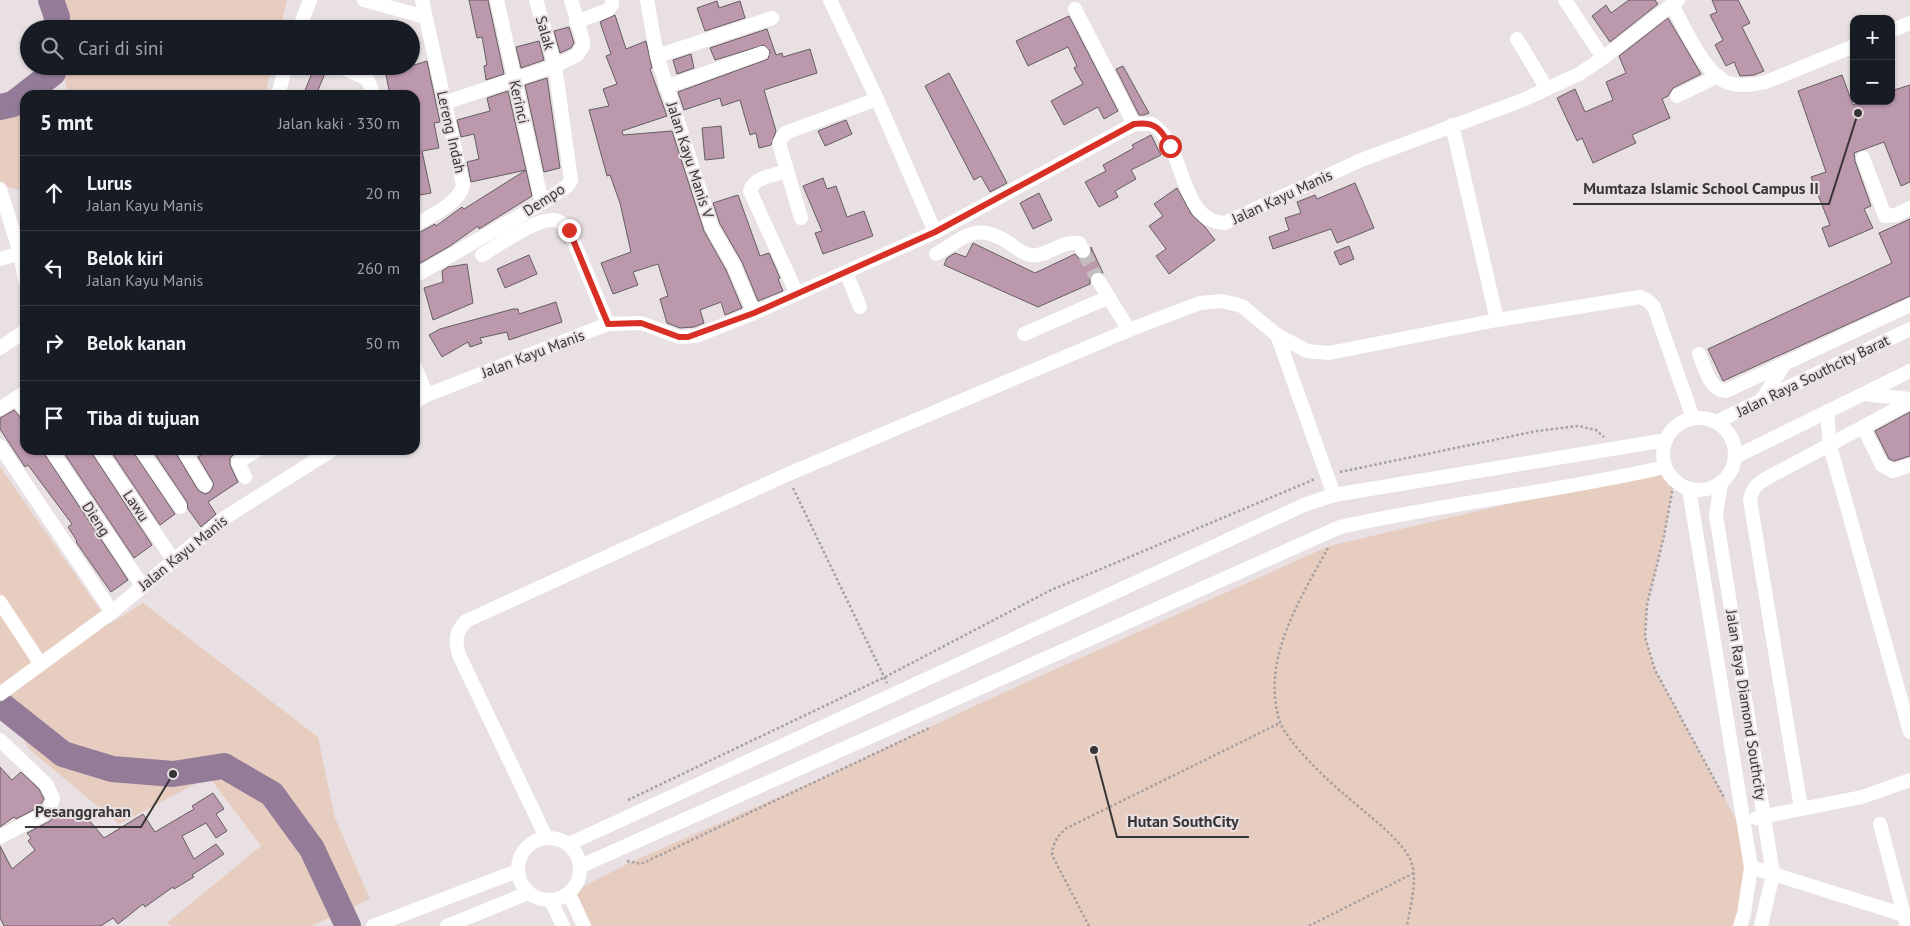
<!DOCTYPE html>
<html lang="id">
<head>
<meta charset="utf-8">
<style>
	body { margin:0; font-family:"PT Sans",sans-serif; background:#20242c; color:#f1f3f6 }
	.controls { position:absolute; right:15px; top:15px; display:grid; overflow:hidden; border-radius:10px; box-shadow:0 1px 4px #0004 }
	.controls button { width:45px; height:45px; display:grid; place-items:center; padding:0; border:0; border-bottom:1px solid #363941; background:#171b24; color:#f1f3f6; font:25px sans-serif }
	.stop { position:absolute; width:15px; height:15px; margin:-11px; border:4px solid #d93025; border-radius:50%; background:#fff }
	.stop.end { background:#d93025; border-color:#fff; box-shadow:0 1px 5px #0008 }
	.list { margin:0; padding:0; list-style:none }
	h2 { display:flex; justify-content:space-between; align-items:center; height:65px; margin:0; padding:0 20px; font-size:21px }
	h2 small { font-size:16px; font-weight:400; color:#9ea1a6 }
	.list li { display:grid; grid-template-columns:32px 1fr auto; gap:15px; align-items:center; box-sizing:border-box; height:75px; padding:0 20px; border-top:1px solid #363941 }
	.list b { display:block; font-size:19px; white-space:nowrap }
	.list p { margin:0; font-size:16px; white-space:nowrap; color:#9ea1a6 }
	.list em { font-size:16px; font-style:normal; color:#9ea1a6 }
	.icon { flex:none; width:28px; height:28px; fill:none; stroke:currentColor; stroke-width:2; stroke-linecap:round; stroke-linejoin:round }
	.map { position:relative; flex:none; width:1910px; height:926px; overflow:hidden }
	.search { position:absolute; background:#171b24; box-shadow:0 1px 4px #0004; left:20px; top:20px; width:400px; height:55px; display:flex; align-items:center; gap:12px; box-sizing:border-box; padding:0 18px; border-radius:28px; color:#9ea1a6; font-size:19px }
	.panel { position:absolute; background:#171b24; box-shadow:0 1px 4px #0004; left:20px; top:90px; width:400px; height:365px; border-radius:15px }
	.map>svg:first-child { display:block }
	.green { fill:#e7cdc0 }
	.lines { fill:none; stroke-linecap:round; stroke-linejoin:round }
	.river { stroke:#947c98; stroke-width:26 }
	.building { fill:#bc98ad; stroke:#645e61 }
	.minor-tunnel { stroke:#c5bec0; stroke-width:14; stroke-dasharray:14 7; stroke-linecap:butt }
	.path { stroke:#a59fa1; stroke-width:2.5; stroke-dasharray:2.5 2.5; stroke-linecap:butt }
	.minor { stroke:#fff; stroke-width:14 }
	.route { stroke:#d93025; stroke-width:6 }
	.labels { text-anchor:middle; stroke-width:4; stroke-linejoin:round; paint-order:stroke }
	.street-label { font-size:15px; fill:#383536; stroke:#e8e0e2 }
	.leader { fill:none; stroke:#383536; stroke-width:2 }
	.callout-dot { fill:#383536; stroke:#e8e0e2; stroke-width:2 }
	.callout-label { font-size:16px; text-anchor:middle; font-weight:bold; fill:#383536; stroke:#e8e0e2; stroke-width:4; stroke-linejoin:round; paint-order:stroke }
</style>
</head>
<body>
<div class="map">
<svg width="1910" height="926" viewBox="0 0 1910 926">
	<rect width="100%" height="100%" fill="#e8e0e2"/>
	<g class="green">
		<path d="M41 0H287L280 29H49Z"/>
		<path d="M61 66H272L265 95H69Z"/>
		<path d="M25 113V192L0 184V119Z"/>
		<path d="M0 467 110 624 143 603 318 737 335 818 370 899 312 926H170L167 923 261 846 209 777 119 824 30 750 0 704Z"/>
		<path d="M1665 467 1674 481 1664 536 1647 605 1645 637 1655 670 1748 842 1740 926H584L569 894 629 863 824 777 983 702 1329 546Z"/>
	</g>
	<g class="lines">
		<g class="river">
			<path d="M51 0 57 17 56 29"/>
			<path d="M0 107 13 104 53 73 54 66"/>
			<path d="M0 704 63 754 112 769 173 774 224 766 272 794 312 849 348 926"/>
		</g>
	</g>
	<g class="building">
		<path d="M469 0H488L504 74 486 80 484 66 487 65 482 37 477 38Z"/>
		<path d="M1629 0H1655L1658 4 1610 42 1592 16 1606 5 1611 13Z"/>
		<path d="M1712 0H1738L1750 23 1742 27 1764 71 1754 75 1740 76 1734 62 1726 66 1715 45 1723 40 1710 15 1717 12Z"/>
		<path d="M717 1 719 8 740 1 745 18 705 31 697 8Z"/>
		<path d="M615 15 626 49 646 41 652 68 650 69 667 116 622 131 623 135 672 131 704 231 726 270 742 308 725 315 721 302 700 310 704 323 694 327 680 328 667 323 660 299 668 296 658 264 633 272 638 285 613 294 601 263 631 252 620 203 610 175 607 176 589 110 609 106 603 89 617 84 606 56 611 54 600 22Z"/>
		<path d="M1069 16 1118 111 1104 119 1098 107 1064 125 1051 101 1083 84 1074 68 1077 66 1068 47 1028 66 1016 41Z"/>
		<path d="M1668 18 1701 74 1673 88 1668 96 1662 99 1670 118 1632 135 1636 143 1593 163 1582 138 1577 141 1557 98 1575 89 1585 112 1613 100 1606 82 1626 73 1619 56Z"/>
		<path d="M569 27 574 43 571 48 560 53 554 31Z"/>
		<path d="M767 29 776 55 782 53 783 57 810 49 817 73 764 90 776 131 771 145 759 148 756 133 750 135 740 100 722 106 720 98 684 110 678 92 768 59 770 51 764 45 715 60 710 48Z"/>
		<path d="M539 41 544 60 521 68 516 47Z"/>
		<path d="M691 54 694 68 677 74 673 60Z"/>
		<path d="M427 61 440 122 434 123 439 148 422 151 431 193 415 196V95H390L385 70 411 66Z"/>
		<path d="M315 66H328L316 95H303Z"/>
		<path d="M1123 66 1149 113 1144 115H1139L1116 69Z"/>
		<path d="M949 73 1007 183 990 192 981 176 974 180 925 86Z"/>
		<path d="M1842 75 1853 105 1864 101H1891V91L1910 85V182L1901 186 1884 142 1854 153 1855 161 1871 206 1864 209 1873 228 1829 247 1822 228 1830 225 1811 177 1826 172 1798 91Z"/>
		<path d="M547 78 560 168 544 172 525 85Z"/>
		<path d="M508 91 526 170 471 182 467 162 479 159 474 134 461 137 457 120 490 111 487 98Z"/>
		<path d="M846 120 852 134 825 146 818 131Z"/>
		<path d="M721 126 724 158 705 160 702 128Z"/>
		<path d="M1151 135 1161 155 1131 170 1136 179 1115 191 1118 197 1099 207 1085 182 1106 171 1103 165 1134 148 1132 145Z"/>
		<path d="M526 170 532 196 479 229 478 226 450 246 415 266V235L435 224 436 226 462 207 464 209Z"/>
		<path d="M823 178 827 189 836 186 847 217 864 211 873 236 823 254 815 233 822 231 803 186Z"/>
		<path d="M1355 183 1374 228 1337 243 1331 229 1273 249 1269 237 1289 230 1285 218 1301 213 1297 202 1315 195 1317 199Z"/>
		<path d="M1177 188 1192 215 1205 227 1215 240 1169 274 1156 256 1166 249 1149 226 1163 216 1154 204Z"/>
		<path d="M1039 193 1052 220 1033 229 1020 203Z"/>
		<path d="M738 195 760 256 769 253 780 278 778 279 783 291 758 301 742 262 720 224 713 203Z"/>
		<path d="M1910 219V296L1723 381 1708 349 1892 263 1879 233Z"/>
		<path d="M973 243 1035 273 1075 254 1079 259H1086L1091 255V247L1103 273 1094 272 1090 276V284L1038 307 944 265 947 258 955 253 966 257Z"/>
		<path d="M1349 246 1354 259 1340 265 1334 252Z"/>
		<path d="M529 255 537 274 505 288 497 269Z"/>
		<path d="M467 264 473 303 433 320 424 288 443 282 442 271 448 267Z"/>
		<path d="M556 302 562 322 509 340 507 332 480 338 482 343 470 347 468 342 442 357 429 335 440 329 513 309H518L519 314Z"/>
		<path d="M14 410 21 418 25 419V450H42L128 580 111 592 76 542 77 541 68 527 72 524 28 465 25 467 0 429V418Z"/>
		<path d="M1910 412V456L1894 461 1889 459 1875 431Z"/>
		<path d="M62 450H90L152 545 134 558Z"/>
		<path d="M110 450H132L175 514 160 525Z"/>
		<path d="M152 450H174L198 490 205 494 210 492 214 484 198 457 208 450H230L233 455 230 458V465L238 482 208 502 216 514 201 527 188 509 187 502Z"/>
		<path d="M0 767 12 780 21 772 39 789 44 799 39 807 16 819 14 817 0 827Z"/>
		<path d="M213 793 224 809 216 814 227 831 216 838 206 823 182 836 194 859 216 844 224 854 192 875 194 877 174 889 173 887 145 907 143 904 118 924 113 918 101 926H4L0 918V846L12 869 35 850 28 841 31 838 27 833 50 821 59 809 66 818 79 808 104 838 143 814 155 832 194 809 192 806Z"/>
	</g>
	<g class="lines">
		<path class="minor-tunnel" d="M1083 251 1098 280"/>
		<g class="path">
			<path d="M1340 472 1537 431 1578 426 1596 430 1604 437"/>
			<path d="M1674 481 1664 536 1647 605 1645 637 1655 670 1725 799"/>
			<path d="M793 488 887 683"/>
			<path d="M1328 548C1300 599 1260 661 1280 722 1287 742 1328 781 1345 795 1364 812 1399 837 1410 859 1419 877 1410 907 1407 926"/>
			<path d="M628 800 885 677 1051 590 1315 479"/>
			<path d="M627 861 641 864 929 728"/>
			<path d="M1089 926 1052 855C1053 843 1057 837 1065 829L1280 723"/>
			<path d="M1309 926 1414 873"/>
		</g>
		<g class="minor">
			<path d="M364 0 425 17"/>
			<path d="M497 0 542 203"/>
			<path d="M647 0 657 56 712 228 734 266 754 313"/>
			<path d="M830 0 877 99 935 232"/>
			<path d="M1565 0 1603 58"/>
			<path d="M1672 5C1684 26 1702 69 1724 81 1736 87 1753 85 1766 82L1854 46"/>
			<path d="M1075 9 1134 124"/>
			<path d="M576 22 608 10 612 5V0"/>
			<path d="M299 29 310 0"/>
			<path d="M1891 31 1910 23"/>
			<path d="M1517 39 1547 89"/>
			<path d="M657 56 772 18"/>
			<path d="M339 66 367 79 374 95"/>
			<path d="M666 87 762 53"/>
			<path d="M278 95 286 66"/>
			<path d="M1677 96 1718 76"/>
			<path d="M444 103 555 66 577 55 583 46V41L571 0"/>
			<path d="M1452 125 1497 320"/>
			<path d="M1863 158 1885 216 1896 215 1910 208"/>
			<path d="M787 171C775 175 753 177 750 191L797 294"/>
			<path d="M0 189 20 253 25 280"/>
			<path d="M801 218 779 143 785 133 877 99"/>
			<path d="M415 225C430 216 460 203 463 185L422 0"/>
			<path d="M936 254C964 238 975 222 1006 241 1013 245 1022 254 1030 255 1047 258 1061 240 1079 243L1083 251"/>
			<path d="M482 255C497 246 537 218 553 220 560 220 565 225 569 230L608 324"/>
			<path d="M0 259 20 253"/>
			<path d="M846 272 860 307"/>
			<path d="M415 276 542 203 567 186 571 180 555 66 536 0"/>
			<path d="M1098 280 1129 330"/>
			<path d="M1024 334 1109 297"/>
			<path d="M1277 335 1334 495"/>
			<path d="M0 348 25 331"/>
			<path d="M1699 354C1705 367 1709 390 1726 391L1910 305"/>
			<path d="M415 367 427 395"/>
			<path d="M1863 394 1910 399"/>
			<path d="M17 398 25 410"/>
			<path d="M1761 401 1785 363"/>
			<path d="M415 402 427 395 608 324 641 323 679 337 696 336 754 313 935 232 1134 124H1152C1186 144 1179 223 1225 223L1361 160 1523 100 1579 74 1603 58 1678 0"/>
			<path d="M0 409 25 392"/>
			<path d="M1827 412 1830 446 1910 732"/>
			<circle cx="1699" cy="454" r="36"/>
			<path d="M1716 422 1910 329"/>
			<path d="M1863 427 1882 465 1893 471 1910 465"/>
			<path d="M0 446 112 612"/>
			<path d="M51 450 143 587"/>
			<path d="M99 450 174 561"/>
			<path d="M141 450 180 507"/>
			<path d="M183 450 205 485"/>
			<path d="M1735 457 1910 371"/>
			<path d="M245 477 238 462 258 450"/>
			<path d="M1721 483 1716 515 1773 874 1761 926"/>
			<path d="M1689 489 1751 867 1744 914 1740 926"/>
			<path d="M0 602 40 663"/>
			<path d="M0 694 112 612 226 517 332 450"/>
			<path d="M0 740 46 784 53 798 50 809 44 814 0 837"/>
			<path d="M1801 808 1750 500C1752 488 1757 484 1767 478L1910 402"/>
			<path d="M1756 818 1862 797 1910 780"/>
			<path d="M1880 824 1904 915"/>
			<path d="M546 837 459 655C455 640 455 633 466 621L786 475 1129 330 1200 303 1222 301 1242 306 1277 335 1307 351 1329 353 1497 320 1640 297 1647 300 1654 307 1693 418"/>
			<circle cx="549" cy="869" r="31"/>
			<path d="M569 844 1304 505 1334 495 1666 440"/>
			<path d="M581 866 1340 527C1447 503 1557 492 1665 467"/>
			<path d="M1751 867 1904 915 1907 926"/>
			<path d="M569 894 584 926"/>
			<path d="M551 901 563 926"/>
			<path d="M373 926 517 871"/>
			<path d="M447 926 528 893"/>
		</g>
	</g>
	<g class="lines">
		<path class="route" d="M569 230 608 324 641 323 679 337H688L754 313 935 232 1134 124C1154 121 1161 128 1170 146"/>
	</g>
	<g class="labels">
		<g class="street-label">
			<text transform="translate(545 33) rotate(74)" y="5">Salak</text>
			<text transform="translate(519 102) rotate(77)" y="5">Kerinci</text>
			<text transform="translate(451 132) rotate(77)" y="5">Lereng Indah</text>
			<text transform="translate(690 160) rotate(72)" y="5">Jalan Kayu Manis V</text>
			<text transform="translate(1282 197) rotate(-25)" y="5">Jalan Kayu Manis</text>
			<text transform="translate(544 200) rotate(-33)" y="5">Dempo</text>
			<text transform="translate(533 354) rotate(-21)" y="5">Jalan Kayu Manis</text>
			<text transform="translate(1813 376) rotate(-26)" y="5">Jalan Raya Southcity Barat</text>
			<text transform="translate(136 506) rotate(56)" y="5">Lawu</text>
			<text transform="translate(96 519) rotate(57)" y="5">Dieng</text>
			<text transform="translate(183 553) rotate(-39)" y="5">Jalan Kayu Manis</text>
			<text transform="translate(1746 705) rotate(81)" y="5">Jalan Raya Diamond Southcity</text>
		</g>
	</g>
	<path class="leader" d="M1858 113L1829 204H1573M173 774L141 827H25M1094 750L1117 837H1249"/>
	<g class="callout-dot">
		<circle cx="1858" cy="113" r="5"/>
		<circle cx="173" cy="774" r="5"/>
		<circle cx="1094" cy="750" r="5"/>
	</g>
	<g class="callout-label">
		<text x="1701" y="194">Mumtaza Islamic School Campus II</text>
		<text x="83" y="817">Pesanggrahan</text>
		<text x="1183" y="827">Hutan SouthCity</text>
	</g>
</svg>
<div class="controls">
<button>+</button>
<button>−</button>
</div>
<div class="stop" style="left:1170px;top:146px"></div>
<div class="stop end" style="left:569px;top:230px"></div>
<div class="search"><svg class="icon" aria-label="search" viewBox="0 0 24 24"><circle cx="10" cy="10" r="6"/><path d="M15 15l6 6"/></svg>Cari di sini</div>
<section class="panel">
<h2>5 mnt<small>Jalan kaki · 330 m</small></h2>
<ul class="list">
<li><svg class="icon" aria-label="ahead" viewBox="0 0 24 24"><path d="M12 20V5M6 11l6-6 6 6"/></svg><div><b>Lurus</b><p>Jalan Kayu Manis</p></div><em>20 m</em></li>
<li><svg class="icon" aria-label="left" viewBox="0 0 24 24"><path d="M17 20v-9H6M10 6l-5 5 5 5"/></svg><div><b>Belok kiri</b><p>Jalan Kayu Manis</p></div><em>260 m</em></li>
<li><svg class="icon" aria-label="right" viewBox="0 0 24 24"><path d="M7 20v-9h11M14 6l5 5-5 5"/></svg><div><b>Belok kanan</b></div><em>50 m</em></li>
<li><svg class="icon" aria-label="arrive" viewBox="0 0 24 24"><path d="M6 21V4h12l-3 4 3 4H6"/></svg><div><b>Tiba di tujuan</b></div></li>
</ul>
</section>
</div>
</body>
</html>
